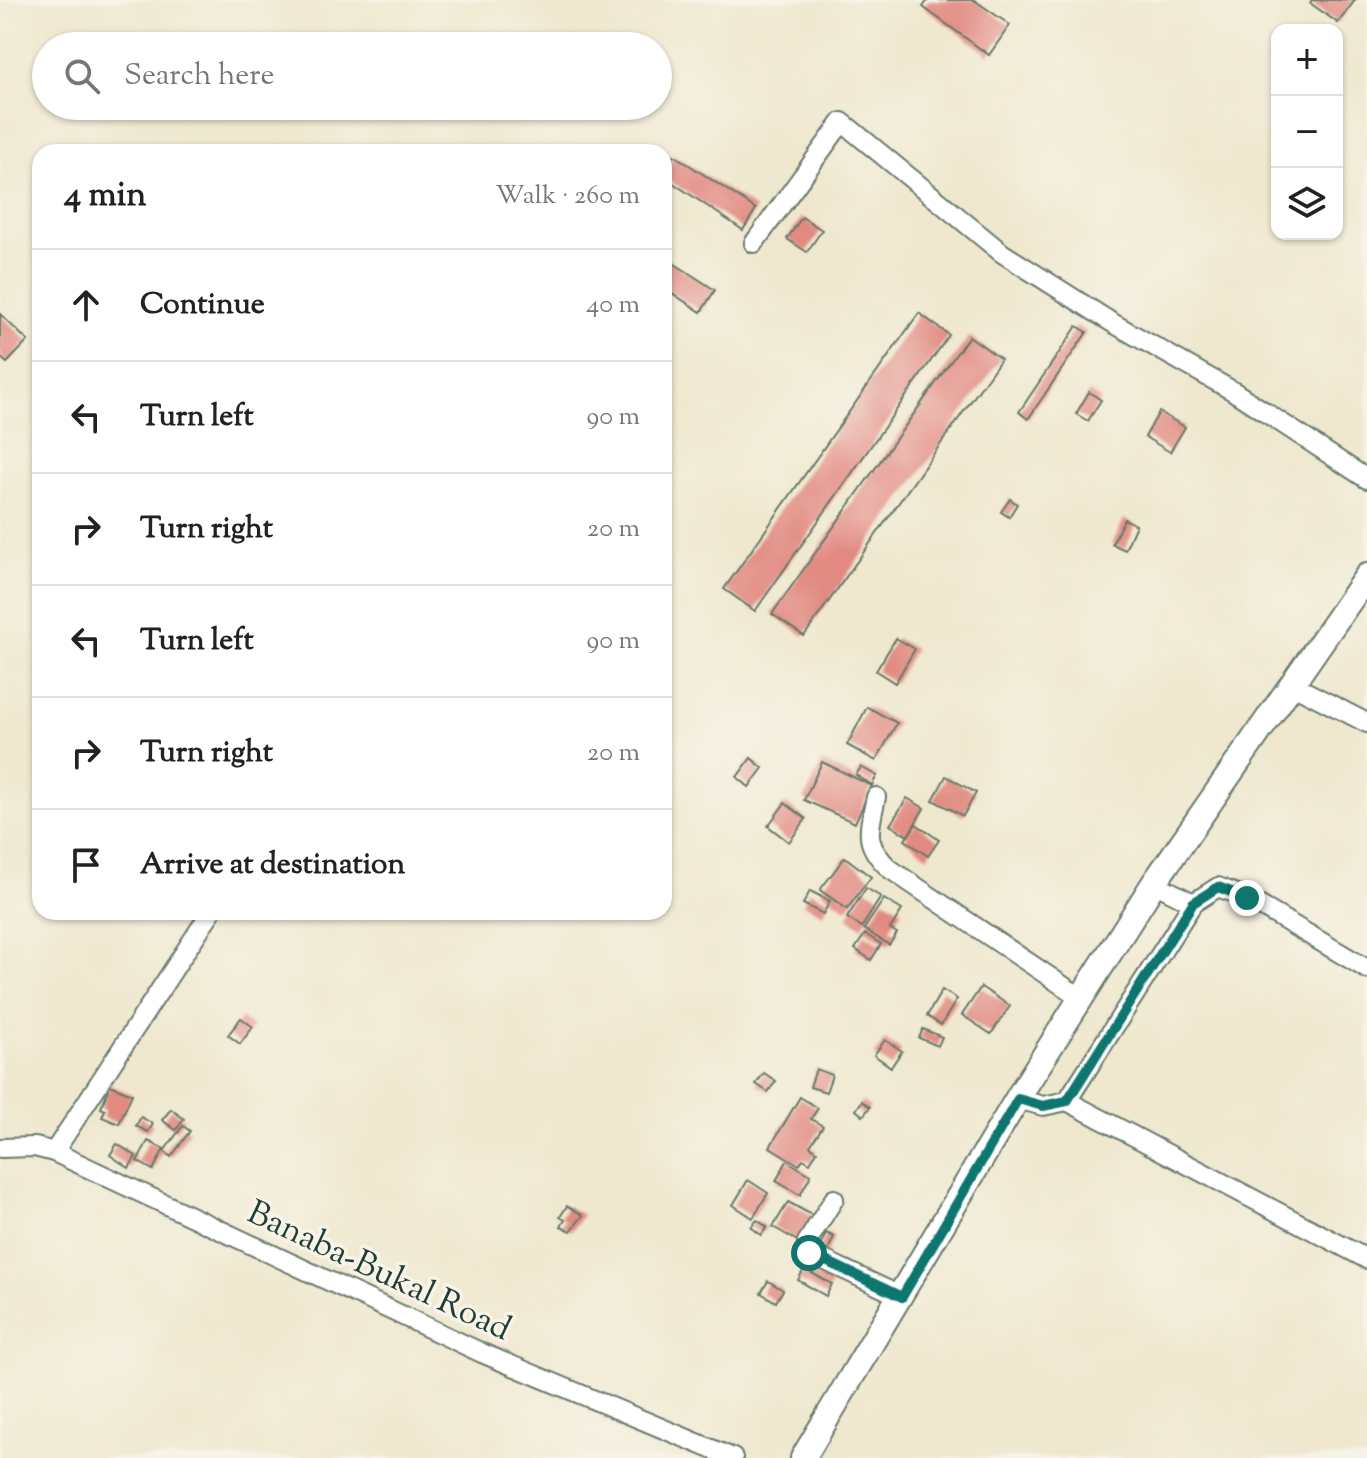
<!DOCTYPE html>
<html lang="en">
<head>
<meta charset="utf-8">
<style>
	body { margin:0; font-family:"Sorts Mill Goudy",serif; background:#f6f6f6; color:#222 }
	.controls { position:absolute; right:24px; top:24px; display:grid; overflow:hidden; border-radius:16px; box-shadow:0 2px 6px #0004 }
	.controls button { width:72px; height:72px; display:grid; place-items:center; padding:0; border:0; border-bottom:2px solid #e0e0e0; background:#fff; color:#222; font:40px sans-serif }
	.stop { position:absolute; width:24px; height:24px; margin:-18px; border:6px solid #0f766e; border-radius:50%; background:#fff }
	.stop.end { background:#0f766e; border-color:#fff; box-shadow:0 2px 8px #0008 }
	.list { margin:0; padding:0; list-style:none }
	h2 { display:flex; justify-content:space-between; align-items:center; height:104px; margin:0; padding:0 32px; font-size:34px }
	h2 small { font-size:26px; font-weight:400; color:#767676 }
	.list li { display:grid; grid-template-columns:52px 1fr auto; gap:24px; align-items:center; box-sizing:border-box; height:112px; padding:0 32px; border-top:2px solid #e0e0e0 }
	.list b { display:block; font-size:30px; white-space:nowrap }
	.list em { font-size:26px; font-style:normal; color:#767676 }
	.icon { flex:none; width:44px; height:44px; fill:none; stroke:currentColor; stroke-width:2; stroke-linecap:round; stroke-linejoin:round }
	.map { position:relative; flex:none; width:1367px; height:1458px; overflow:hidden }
	.search { position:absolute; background:#fff; box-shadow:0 2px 6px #0004; left:32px; top:32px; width:640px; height:88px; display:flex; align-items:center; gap:20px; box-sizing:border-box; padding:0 28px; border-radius:44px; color:#767676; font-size:30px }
	.panel { position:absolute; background:#fff; box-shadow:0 2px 6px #0004; left:32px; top:144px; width:640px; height:776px; border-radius:24px }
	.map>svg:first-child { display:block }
	.building { fill:#e28a82 }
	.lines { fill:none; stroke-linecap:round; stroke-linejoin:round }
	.minor-casing { stroke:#68796a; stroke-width:22 }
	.major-casing { stroke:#68796a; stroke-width:28 }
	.minor { stroke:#fff; stroke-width:18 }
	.major { stroke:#fff; stroke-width:24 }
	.route { stroke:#0f766e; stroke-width:10 }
	.labels { text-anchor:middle; stroke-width:7; stroke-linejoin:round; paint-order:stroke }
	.street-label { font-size:34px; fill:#1f3d34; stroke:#f7f3e8 }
</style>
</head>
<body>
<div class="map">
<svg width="1367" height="1458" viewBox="0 0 1367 1458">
	<rect width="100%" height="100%" fill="#f7f3e8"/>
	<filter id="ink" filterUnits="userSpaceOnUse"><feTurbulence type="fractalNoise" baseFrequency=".0125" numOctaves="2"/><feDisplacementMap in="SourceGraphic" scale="16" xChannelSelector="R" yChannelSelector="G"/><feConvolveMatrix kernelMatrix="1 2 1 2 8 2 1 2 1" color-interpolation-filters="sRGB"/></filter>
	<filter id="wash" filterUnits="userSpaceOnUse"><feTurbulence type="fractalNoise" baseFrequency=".006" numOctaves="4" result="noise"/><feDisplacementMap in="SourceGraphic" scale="32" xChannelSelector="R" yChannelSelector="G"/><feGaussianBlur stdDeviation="1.8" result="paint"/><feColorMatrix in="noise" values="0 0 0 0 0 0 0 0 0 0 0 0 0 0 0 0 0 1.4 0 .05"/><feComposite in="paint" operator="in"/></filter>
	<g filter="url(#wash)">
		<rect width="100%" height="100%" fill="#efe8cf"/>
		<g id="blocks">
			<g class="building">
				<path d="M928 0H974L1010 25 989 55 923 7Z"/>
				<path d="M1312 0H1355L1338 23 1310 3Z"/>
				<path d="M674 155 756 209 743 230 664 177Z"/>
				<path d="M802 217 822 230 807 252 787 239Z"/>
				<path d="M664 257 715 290 701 312 664 288Z"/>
				<path d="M919 313 949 335 755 611 724 589Z"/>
				<path d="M0 314 28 341 7 363 0 357Z"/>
				<path d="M1077 326 1087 332 1028 419 1019 412Z"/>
				<path d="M969 336 1001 359 804 636 772 614Z"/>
				<path d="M1089 392 1101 400 1088 421 1076 414Z"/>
				<path d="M1159 412 1185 427 1170 452 1145 437Z"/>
				<path d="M1010 499 1017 504 1009 517 1001 512Z"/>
				<path d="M1124 519 1136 525 1125 550 1112 544Z"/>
				<path d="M896 638 915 649 895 683 876 671Z"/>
				<path d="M867 707 897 723 876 761 847 745Z"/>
				<path d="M751 758 763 768 749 787 737 777Z"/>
				<path d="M822 762 872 786 855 823 804 800Z"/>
				<path d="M861 767 877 776 872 785 856 775Z"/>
				<path d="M946 776 976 793 963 816 933 800Z"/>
				<path d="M907 798 924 808 908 836 890 825Z"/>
				<path d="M785 803 806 819 789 842 768 826Z"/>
				<path d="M916 824 939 840 928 856 905 840Z"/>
				<path d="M845 857 871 877 847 909 820 890Z"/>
				<path d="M866 888 881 897 862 927 847 918Z"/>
				<path d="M810 891 830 901 823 914 803 904Z"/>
				<path d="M884 899 902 910 890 929 897 933 889 945 864 929Z"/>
				<path d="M865 934 881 944 871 960 855 949Z"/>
				<path d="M981 987 1010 1006 991 1034 962 1015Z"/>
				<path d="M942 990 957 999 941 1025 927 1016Z"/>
				<path d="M241 1018 253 1027 240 1044 228 1035Z"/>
				<path d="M923 1029 942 1037 938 1046 919 1038Z"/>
				<path d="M885 1040 902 1051 891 1067 874 1055Z"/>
				<path d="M816 1069 832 1075 826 1092 810 1087Z"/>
				<path d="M764 1073 776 1081 768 1092 756 1084Z"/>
				<path d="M110 1085 132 1094 119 1124 102 1117 105 1110 101 1108Z"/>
				<path d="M800 1097 818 1108 811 1119 823 1126 810 1146 817 1151 810 1163 803 1159 799 1165 770 1147Z"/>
				<path d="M862 1101 870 1107 863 1116 856 1110Z"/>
				<path d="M171 1109 184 1119 176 1130 162 1120Z"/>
				<path d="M141 1117 153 1124 148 1132 136 1126Z"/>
				<path d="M183 1126 190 1131 171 1157 164 1151Z"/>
				<path d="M148 1141 164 1149 153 1170 137 1161Z"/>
				<path d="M117 1144 136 1156 129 1168 110 1155Z"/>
				<path d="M787 1161 811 1175 800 1195 776 1181Z"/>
				<path d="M748 1180 768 1193 753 1218 733 1205Z"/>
				<path d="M788 1202 814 1216 799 1242 773 1227Z"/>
				<path d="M567 1206 583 1215 571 1231 561 1226 565 1220 560 1217Z"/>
				<path d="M757 1220 767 1227 761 1235 751 1227Z"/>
				<path d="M826 1233 834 1237 826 1255 818 1251Z"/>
				<path d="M804 1269 832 1284 826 1296 798 1280Z"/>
				<path d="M768 1281 783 1290 776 1302 761 1293Z"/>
			</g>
		</g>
	</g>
	<g filter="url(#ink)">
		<use href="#blocks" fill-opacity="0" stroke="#68796a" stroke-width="2"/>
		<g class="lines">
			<defs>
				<g id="minor">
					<path d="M754 243 842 122 1002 253 1111 322 1233 391 1367 479"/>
					<path d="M1291 684 1367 723"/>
					<path d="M876 797C869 831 862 843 890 869L1081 998"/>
					<path d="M1193 903 1218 887 1247 898 1367 969"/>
					<path d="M1018 1099 1043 1106 1067 1101 1367 1259"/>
					<path d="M1067 1101 1193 903 1154 883"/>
					<path d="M0 1148 35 1147 54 1152 482 1353 733 1458"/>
					<path d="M54 1152 211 912"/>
					<path d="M834 1199 807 1242 809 1253 902 1297"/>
				</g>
				<path id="major" d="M803 1458 1022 1091 1154 883 1367 576"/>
			</defs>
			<use href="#minor" class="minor-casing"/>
			<use href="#major" class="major-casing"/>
			<use href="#minor" class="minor"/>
			<use href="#major" class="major"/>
		</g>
	</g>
	<g class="lines" filter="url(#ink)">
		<path class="route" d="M809 1253 902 1297 1018 1099 1043 1106 1067 1101 1193 903 1218 887 1247 898"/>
	</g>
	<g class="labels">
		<g class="street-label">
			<text transform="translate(380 1269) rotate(25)" y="12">Banaba-Bukal Road</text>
		</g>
	</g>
</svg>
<div class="controls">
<button>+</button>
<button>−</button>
<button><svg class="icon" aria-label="layers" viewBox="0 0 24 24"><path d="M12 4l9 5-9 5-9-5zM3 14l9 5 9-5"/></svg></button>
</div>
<div class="stop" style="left:809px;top:1253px"></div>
<div class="stop end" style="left:1247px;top:898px"></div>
<div class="search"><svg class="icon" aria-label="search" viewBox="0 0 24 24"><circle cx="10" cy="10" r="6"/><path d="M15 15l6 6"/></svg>Search here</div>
<section class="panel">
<h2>4 min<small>Walk · 260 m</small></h2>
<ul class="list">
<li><svg class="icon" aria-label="ahead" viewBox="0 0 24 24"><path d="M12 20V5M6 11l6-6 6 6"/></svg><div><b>Continue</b></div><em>40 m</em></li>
<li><svg class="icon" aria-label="left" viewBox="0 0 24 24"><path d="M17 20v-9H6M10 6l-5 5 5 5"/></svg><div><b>Turn left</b></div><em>90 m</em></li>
<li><svg class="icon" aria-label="right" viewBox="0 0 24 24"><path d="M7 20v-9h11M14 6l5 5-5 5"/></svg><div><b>Turn right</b></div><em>20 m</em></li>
<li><svg class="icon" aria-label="left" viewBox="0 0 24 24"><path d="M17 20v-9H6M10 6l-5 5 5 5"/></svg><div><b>Turn left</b></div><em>90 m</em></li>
<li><svg class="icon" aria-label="right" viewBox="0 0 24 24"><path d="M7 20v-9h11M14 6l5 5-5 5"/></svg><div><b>Turn right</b></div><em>20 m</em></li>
<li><svg class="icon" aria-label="arrive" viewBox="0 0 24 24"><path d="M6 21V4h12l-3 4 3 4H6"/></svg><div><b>Arrive at destination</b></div></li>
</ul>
</section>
</div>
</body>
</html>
